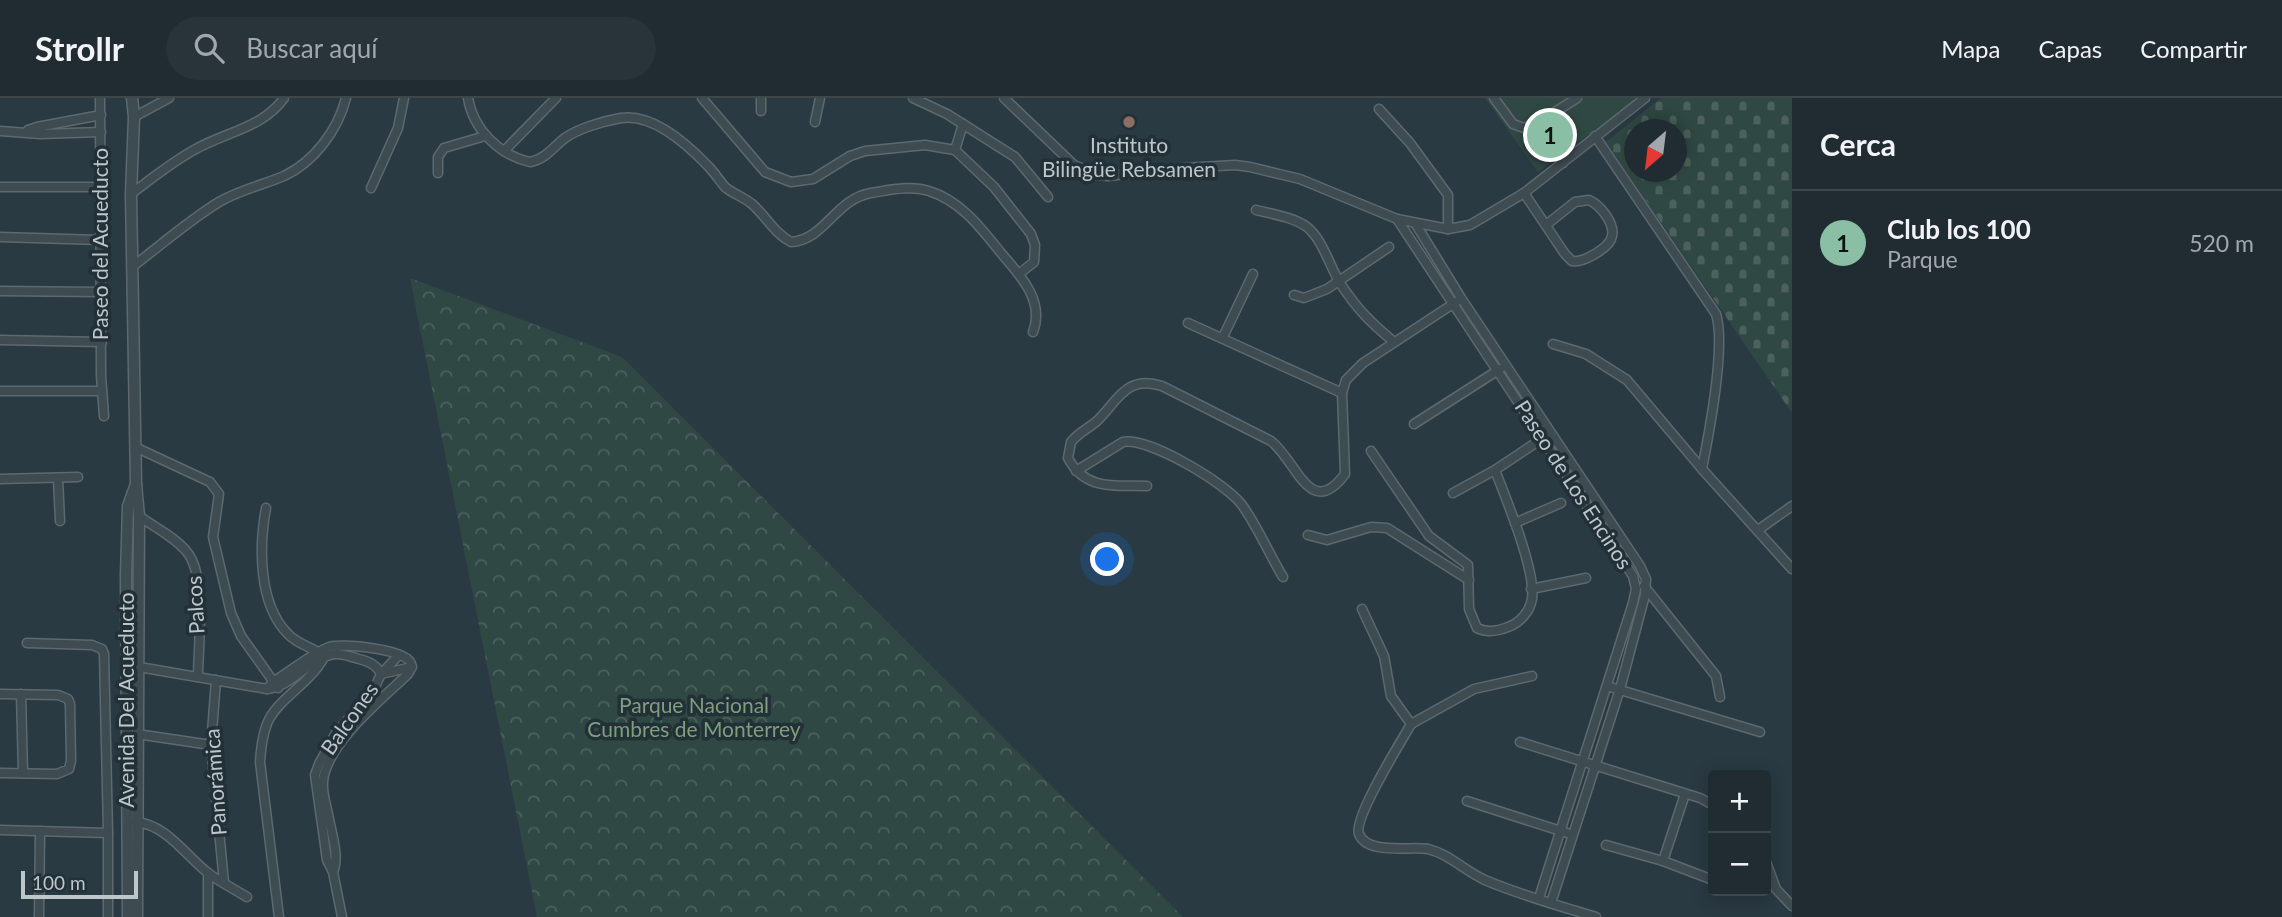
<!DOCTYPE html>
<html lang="es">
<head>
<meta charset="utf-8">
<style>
	body { margin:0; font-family:Lato,sans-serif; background:#28343a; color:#f1f3f6 }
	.controls { position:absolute; right:21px; bottom:21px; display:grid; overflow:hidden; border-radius:7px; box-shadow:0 4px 18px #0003 }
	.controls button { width:63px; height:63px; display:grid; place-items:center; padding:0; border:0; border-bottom:2px solid #3d484d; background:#202c32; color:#f1f3f6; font:35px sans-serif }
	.compass { position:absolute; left:1624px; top:21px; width:63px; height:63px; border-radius:50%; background:#202c32; box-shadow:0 4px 18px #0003; rotate:208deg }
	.scale { position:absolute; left:21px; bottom:18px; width:117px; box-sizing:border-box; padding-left:7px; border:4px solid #bcc6cb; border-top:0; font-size:19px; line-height:24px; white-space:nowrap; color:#bcc6cb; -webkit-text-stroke:5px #233037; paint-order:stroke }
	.you { position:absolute; left:1108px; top:462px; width:24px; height:24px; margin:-18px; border:5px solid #fff; border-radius:50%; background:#1a73e8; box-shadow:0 0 0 10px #1a73e833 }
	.badge { display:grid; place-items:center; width:46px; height:46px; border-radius:50%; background:#8abfa5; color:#111; font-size:23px; font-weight:700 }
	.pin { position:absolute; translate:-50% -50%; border:4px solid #fff; box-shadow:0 2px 7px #0006 }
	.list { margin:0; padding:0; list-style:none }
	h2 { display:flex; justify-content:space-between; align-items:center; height:91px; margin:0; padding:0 28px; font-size:30px }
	h2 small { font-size:23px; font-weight:400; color:#a2a7ac }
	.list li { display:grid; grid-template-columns:46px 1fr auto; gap:21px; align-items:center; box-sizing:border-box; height:105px; padding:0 28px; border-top:2px solid #3d484d }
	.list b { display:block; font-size:26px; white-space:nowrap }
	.list p { margin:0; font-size:23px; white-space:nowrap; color:#a2a7ac }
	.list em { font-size:23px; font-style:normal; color:#a2a7ac }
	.icon { flex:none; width:38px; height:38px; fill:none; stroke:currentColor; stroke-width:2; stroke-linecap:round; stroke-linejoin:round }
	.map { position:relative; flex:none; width:1792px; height:819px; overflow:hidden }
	header { display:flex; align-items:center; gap:42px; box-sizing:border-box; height:98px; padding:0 35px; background:#202c32; border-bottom:2px solid #3d484d }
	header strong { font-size:33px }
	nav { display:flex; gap:38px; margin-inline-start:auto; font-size:24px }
	.search { width:490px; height:63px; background:#28343a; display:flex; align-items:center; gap:18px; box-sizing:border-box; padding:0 24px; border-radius:38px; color:#a2a7ac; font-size:26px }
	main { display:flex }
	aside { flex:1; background:#202c32 }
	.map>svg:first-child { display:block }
	.green { fill:#304843 }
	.forest { fill:url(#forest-crowns) }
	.cemetery { fill:url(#cemetery-stones); fill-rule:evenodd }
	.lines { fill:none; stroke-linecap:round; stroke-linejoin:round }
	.minor-casing { stroke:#5d696f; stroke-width:11 }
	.tertiary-casing { stroke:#5d696f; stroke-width:13 }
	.minor { stroke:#3e4b51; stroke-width:8 }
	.tertiary { stroke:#3e4b51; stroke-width:10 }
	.education-dot { fill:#8d6e63; stroke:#233037; stroke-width:2.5 }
	.labels { text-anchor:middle; stroke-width:7; stroke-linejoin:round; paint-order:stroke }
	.poi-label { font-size:21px; fill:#bcc6cb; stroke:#233037 }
	.street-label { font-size:21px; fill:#bcc6cb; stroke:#233037 }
	.park-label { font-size:21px; fill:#7d9f7c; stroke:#233037 }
</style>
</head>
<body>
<header>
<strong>Strollr</strong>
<div class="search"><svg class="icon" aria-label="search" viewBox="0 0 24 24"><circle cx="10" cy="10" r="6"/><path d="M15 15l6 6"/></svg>Buscar aquí</div>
<nav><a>Mapa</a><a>Capas</a><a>Compartir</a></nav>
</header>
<main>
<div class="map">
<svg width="1792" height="819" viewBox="0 0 1792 819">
	<defs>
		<pattern id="forest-crowns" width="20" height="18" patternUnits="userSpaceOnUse" patternTransform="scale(1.75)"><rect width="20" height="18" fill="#304843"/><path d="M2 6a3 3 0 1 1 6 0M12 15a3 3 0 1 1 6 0" fill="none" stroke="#4c615d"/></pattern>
		<pattern id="cemetery-stones" width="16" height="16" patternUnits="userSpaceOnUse" patternTransform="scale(1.75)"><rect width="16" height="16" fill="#304843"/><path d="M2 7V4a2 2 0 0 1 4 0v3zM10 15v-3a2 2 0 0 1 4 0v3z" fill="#4c615d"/></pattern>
	</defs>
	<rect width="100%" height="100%" fill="#2a3a42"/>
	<path class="green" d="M1485 0H1638L1538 74Z"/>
	<path class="forest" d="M410 180 622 259 1183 819H537Z"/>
	<path class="cemetery" d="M1661 0H1792V315L1606 44ZM1634 32H1676V74H1634Z"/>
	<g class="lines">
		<defs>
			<g id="minor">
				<path d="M100 0 101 278 104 318"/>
				<path d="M468 0C473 31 499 57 530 64 546 61 553 49 565 40 579 30 604 23 621 20 653 15 687 46 708 68 714 74 719 82 725 89 733 96 744 99 752 106 766 118 774 135 791 144 825 142 835 101 871 95 890 92 911 87 929 93 961 103 981 130 1001 155 1020 177 1045 203 1033 234"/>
				<path d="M702 0 765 74 791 84 813 81 850 58 865 53 925 47 955 52 994 89 1031 136 1035 147 1034 164 1020 175"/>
				<path d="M913 0 947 16 1015 59 1048 99"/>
				<path d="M1004 0 1074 67 1097 77 1108 78 1168 71 1235 67 1250 69 1300 81 1397 121 1448 131 1470 127 1524 95 1645 0"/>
				<path d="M1494 0 1513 26 1524 30 1547 19 1577 0"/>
				<path d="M1379 11 1410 45 1448 97V131"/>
				<path d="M761 13V0"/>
				<path d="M134 19 169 0"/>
				<path d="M1547 19 1563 65"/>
				<path d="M815 24 820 0"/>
				<path d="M28 32 37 29 101 17"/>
				<path d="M0 33 40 36 101 34"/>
				<path d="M1595 38 1716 216C1726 248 1709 336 1702 371"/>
				<path d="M955 52 963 26"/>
				<path d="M504 53 556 0"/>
				<path d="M438 75V59L444 50 485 38"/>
				<path d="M0 89H101"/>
				<path d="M371 90 398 30 404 0"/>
				<path d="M1524 95 1565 156 1572 163C1583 165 1610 150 1612 138 1615 125 1600 107 1589 102L1575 104 1546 127"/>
				<path d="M131 96C151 81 172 64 194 52 225 34 263 30 284 0"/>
				<path d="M1256 112C1272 116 1293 119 1307 129 1323 142 1329 167 1340 185 1357 211 1370 224 1394 244"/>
				<path d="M1397 121 1633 478 1636 491 1633 505 1539 800"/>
				<path d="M1415 125 1461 200 1640 468 1646 481 1645 497 1620 591 1551 805"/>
				<path d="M0 139 100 142"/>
				<path d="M132 169C161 147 188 123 219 104 239 92 263 87 284 78 314 64 338 32 346 0"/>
				<path d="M0 193 101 194"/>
				<path d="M1294 197 1304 200 1327 191 1389 149"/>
				<path d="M1188 225 1342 295"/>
				<path d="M1223 239 1253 176"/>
				<path d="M0 242 102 244"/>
				<path d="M1553 246 1586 256 1627 282 1702 371 1792 471"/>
				<path d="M0 293H102"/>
				<path d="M1414 326 1500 271"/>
				<path d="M135 349 210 384 219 396 213 439 231 515 241 538 278 590"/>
				<path d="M1371 353 1429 438 1468 467 1469 511 1477 530C1487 535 1498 533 1508 529 1520 525 1530 513 1532 501 1536 472 1506 401 1495 372"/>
				<path d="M1076 373 1123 344C1149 339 1227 386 1242 407 1258 429 1269 456 1283 479"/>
				<path d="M58 380 60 423"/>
				<path d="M0 381 78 379"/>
				<path d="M1147 388C1115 387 1085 393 1068 360L1071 344C1078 335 1089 330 1097 323 1117 304 1126 276 1162 288L1271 343C1297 363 1310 423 1345 376L1342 295 1346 282 1363 265 1456 204"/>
				<path d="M1453 395 1495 372 1546 338"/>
				<path d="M266 410C259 448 258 506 288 536 299 548 317 550 324 559 319 570 311 577 303 585 271 614 263 619 260 664L279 819"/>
				<path d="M139 418C154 429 175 439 187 454 207 478 198 549 198 579"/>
				<path d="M1515 425 1561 405"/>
				<path d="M1758 432 1792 408"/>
				<path d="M1308 437 1327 442 1371 429 1387 430 1469 482"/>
				<path d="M1644 488 1716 578 1720 599"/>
				<path d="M1531 491 1586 480"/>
				<path d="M1362 511 1384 558 1391 598 1411 626"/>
				<path d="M27 545 92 547 102 551 104 556 108 735V819"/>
				<path d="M139 569 267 591C293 589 313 556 337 556 344 556 352 559 359 561 368 563 377 567 381 576L412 569"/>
				<path d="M216 582 211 647 224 785"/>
				<path d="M1607 588 1760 634"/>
				<path d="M267 591 273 584C291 573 309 557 329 549 342 545 408 551 411 566 412 570 410 573 408 576 382 601 326 646 323 684 322 695 326 706 328 716 331 734 340 758 333 774"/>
				<path d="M0 596 58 597 68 601 70 606 71 663 69 671 57 676 0 675"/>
				<path d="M21 596 23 675"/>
				<path d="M1411 626C1401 644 1353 720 1359 736 1367 757 1410 748 1428 751 1449 756 1465 773 1485 782 1520 797 1559 808 1596 819"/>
				<path d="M1411 626 1474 591 1532 578"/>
				<path d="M137 636 211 647"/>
				<path d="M1520 644 1700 700 1713 707"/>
				<path d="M1467 703 1567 735"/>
				<path d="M136 724C167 727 185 757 208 775 220 784 234 791 247 799"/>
				<path d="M0 732 108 735"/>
				<path d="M1606 747 1663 763 1713 782"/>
				<path d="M1663 763 1685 696"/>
				<path d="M1766 764 1776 791 1792 808"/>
				<path d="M208 775V819"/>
				<path d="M39 819 40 733"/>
				<path d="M342 819 333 774 327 762 315 677 319 666 336 635 374 591 381 576 399 557"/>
			</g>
			<g id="tertiary">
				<path d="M132 0 134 19 131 96 136 386 139 418 137 819"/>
				<path d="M128 819 126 477 128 408 136 386"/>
			</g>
		</defs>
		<use href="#minor" class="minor-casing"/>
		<use href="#tertiary" class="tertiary-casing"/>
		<use href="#minor" class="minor"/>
		<use href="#tertiary" class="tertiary"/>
	</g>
	<circle class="education-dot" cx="1129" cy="24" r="7"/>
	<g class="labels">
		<g class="poi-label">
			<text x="1129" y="55">Instituto<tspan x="1129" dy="24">Bilingüe Rebsamen</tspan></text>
		</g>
		<g class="street-label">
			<text transform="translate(101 146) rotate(-90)" y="7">Paseo del Acueducto</text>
			<text transform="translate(1573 387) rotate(57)" y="7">Paseo de Los Encinos</text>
			<text transform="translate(196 507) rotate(-93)" y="7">Palcos</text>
			<text transform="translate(127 602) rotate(-90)" y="7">Avenida Del Acueducto</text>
			<text transform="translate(350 621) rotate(-55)" y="7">Balcones</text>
			<text transform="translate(216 684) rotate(-94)" y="7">Panorámica</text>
		</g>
		<g class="park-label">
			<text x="694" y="615">Parque Nacional<tspan x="694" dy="24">Cumbres de Monterrey</tspan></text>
		</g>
	</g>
</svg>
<div class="controls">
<button>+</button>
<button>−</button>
</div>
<svg class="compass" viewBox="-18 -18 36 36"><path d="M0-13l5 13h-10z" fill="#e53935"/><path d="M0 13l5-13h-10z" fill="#a2a7ac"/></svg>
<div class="scale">100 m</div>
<div class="you"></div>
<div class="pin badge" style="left:1550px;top:37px">1</div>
</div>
<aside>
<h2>Cerca<small></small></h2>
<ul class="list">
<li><span class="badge">1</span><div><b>Club los 100</b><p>Parque</p></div><em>520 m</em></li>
</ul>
</aside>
</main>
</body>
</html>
